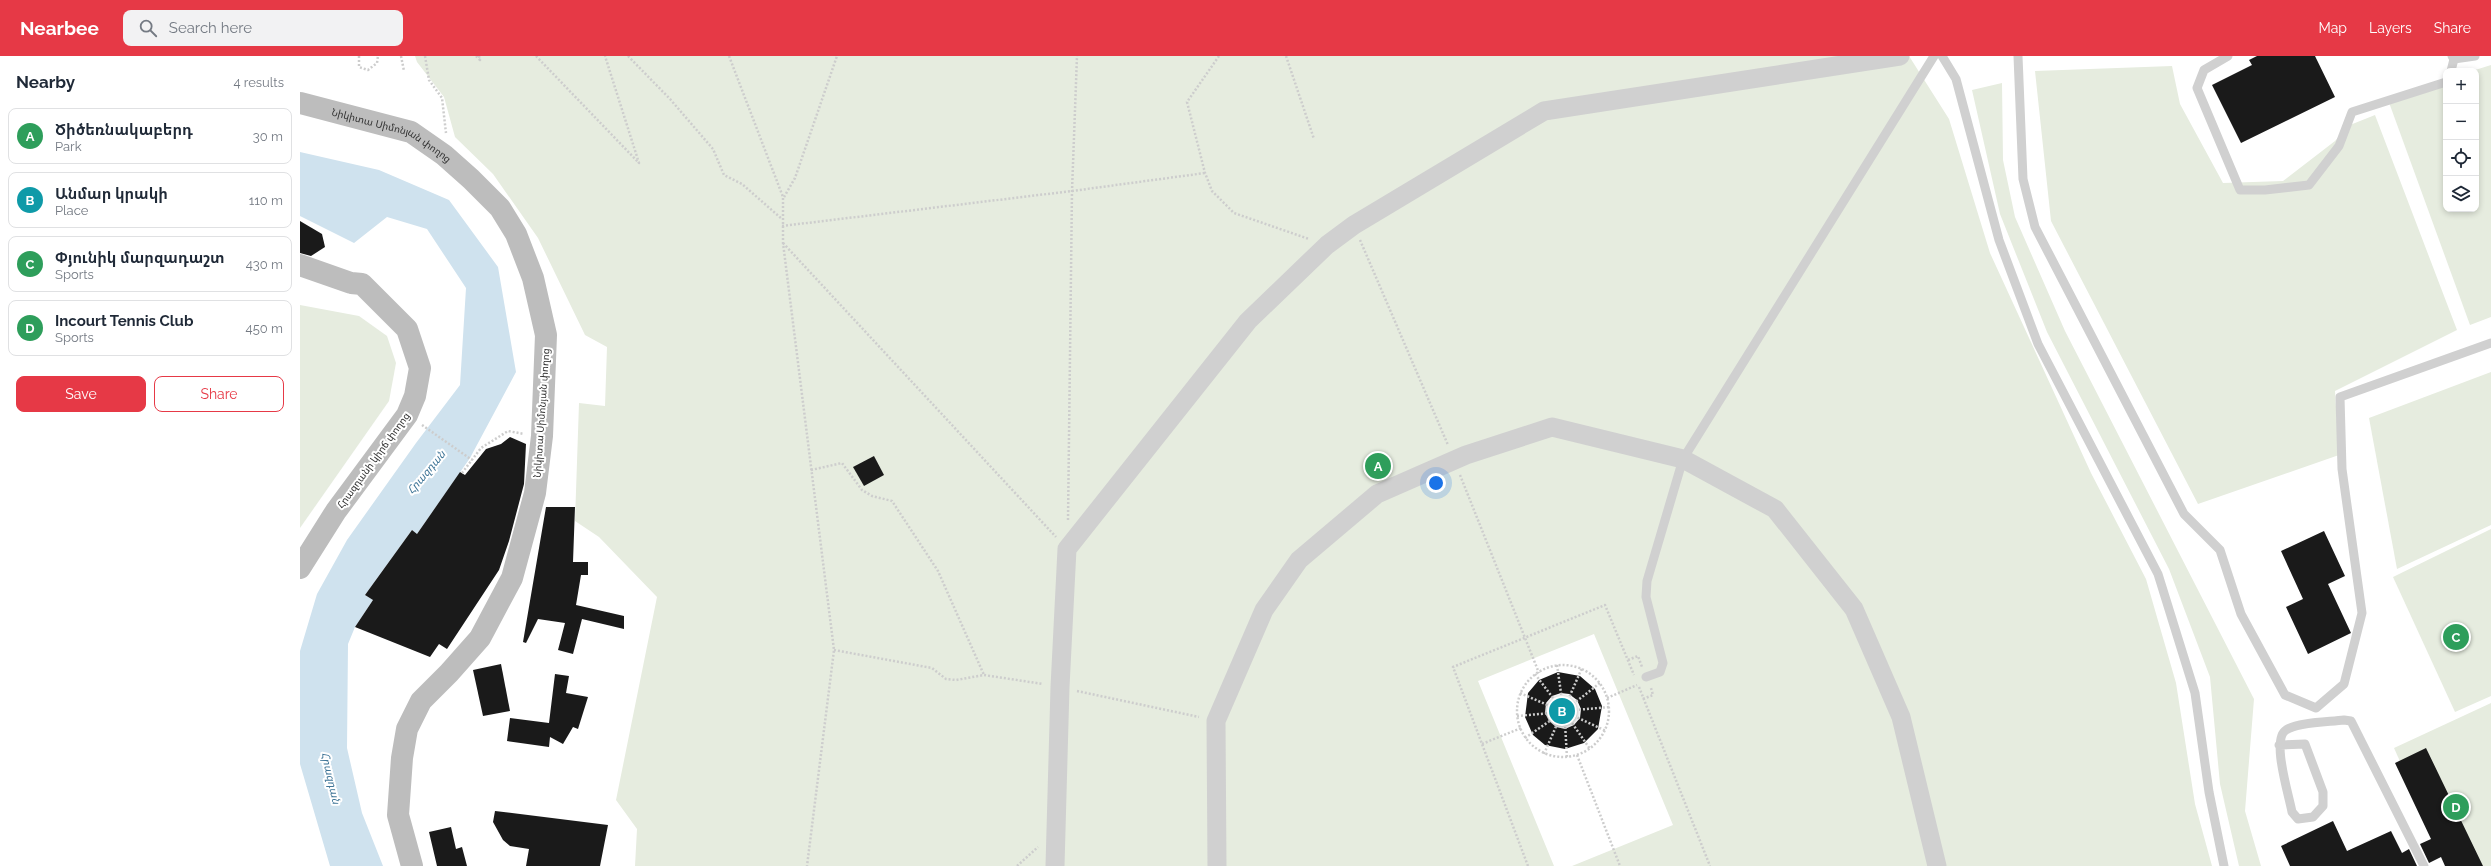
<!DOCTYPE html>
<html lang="en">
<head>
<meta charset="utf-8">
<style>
	body { margin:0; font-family:Raleway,"Noto Sans Armenian",sans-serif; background:#f2f2f3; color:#1f2937 }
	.controls { position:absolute; right:12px; top:12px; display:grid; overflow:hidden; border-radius:8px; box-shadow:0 2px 6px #0003 }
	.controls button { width:36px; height:36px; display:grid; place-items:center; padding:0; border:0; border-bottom:1px solid #e0e1e3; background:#fff; color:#1f2937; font:20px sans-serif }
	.you { position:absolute; left:1136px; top:427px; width:14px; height:14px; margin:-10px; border:3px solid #fff; border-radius:50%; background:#1a73e8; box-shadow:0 0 0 6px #1a73e833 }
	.badge { display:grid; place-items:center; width:26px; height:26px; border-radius:50%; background:#e63946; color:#fff; font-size:13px; font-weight:700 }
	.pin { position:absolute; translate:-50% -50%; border:2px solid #fff; box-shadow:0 1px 4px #0006 }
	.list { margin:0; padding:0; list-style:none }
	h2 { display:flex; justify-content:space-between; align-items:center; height:52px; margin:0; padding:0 16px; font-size:17px }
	h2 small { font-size:13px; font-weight:400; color:#747a83 }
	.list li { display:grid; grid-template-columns:26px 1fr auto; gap:12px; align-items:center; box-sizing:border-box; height:56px; margin:0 8px 8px; padding:0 8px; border:1px solid #e0e1e3; border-radius:8px }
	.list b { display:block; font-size:15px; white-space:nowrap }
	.list p { margin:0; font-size:13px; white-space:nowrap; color:#747a83 }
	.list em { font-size:13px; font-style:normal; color:#747a83 }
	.actions { display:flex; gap:8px; padding:12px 16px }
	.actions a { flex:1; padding:9px 0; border:1px solid #e63946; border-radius:8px; text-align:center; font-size:14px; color:#e63946 }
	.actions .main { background:#e63946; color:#fff }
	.icon { flex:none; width:22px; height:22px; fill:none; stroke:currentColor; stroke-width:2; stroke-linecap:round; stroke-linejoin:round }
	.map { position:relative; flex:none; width:2191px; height:810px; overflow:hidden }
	header { display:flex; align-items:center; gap:24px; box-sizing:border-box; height:56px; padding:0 20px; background:#e63946; color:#fff }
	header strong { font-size:19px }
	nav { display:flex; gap:22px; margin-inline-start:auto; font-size:14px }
	.search { width:280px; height:36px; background:#f2f2f3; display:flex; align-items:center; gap:10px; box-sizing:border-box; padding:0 14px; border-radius:8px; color:#747a83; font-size:15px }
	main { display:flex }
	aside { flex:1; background:#fff }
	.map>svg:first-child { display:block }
	.green { fill:#e6ecdf }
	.water { fill:#cfe2ee }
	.building { fill:#1a1a1a; fill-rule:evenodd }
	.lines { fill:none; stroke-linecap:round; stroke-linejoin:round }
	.path { stroke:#cdcdcd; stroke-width:2.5; stroke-dasharray:2 2; stroke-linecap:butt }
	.lane { stroke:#d0d0d0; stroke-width:9 }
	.street { stroke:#d0d0d0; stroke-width:19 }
	.secondary { stroke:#bdbdbd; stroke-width:22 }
	.labels { text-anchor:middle; stroke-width:4; stroke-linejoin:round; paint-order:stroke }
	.street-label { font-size:10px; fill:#333; stroke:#fff }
	.water-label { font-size:11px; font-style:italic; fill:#3f7597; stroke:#fff }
</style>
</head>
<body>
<header>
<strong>Nearbee</strong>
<div class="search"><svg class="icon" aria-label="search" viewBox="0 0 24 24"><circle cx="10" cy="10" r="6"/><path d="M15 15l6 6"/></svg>Search here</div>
<nav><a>Map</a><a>Layers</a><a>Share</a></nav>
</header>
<main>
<aside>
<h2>Nearby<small>4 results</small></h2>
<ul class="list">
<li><span class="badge" style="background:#2e9e5b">A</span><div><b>Ծիծեռնակաբերդ</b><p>Park</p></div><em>30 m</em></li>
<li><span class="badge" style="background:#0f9aa8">B</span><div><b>Անմար կրակի</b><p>Place</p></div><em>110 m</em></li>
<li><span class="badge" style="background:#2e9e5b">C</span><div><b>Փյունիկ մարզադաշտ</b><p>Sports</p></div><em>430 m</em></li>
<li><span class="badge" style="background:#2e9e5b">D</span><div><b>Incourt Tennis Club</b><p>Sports</p></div><em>450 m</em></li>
</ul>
<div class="actions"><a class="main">Save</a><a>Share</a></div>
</aside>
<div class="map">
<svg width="2191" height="810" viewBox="0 0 2191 810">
	<rect width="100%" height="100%" fill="#fff"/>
	<g class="green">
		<path d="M115 0H1609L1649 63 1690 197 1791 417 1846 523 1876 627 1895 748 1912 810H1272L1373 769 1294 578 1178 625 1254 810H335L337 773 316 744 357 541 299 481 275 465 279 347 305 350 307 291 285 279 238 182 193 118 155 81 144 41 117 6Z"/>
		<path d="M2191 9V261L2170 269 2087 41 2146 23V153H2176V15H2172Z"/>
		<path d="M1872 10 1880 48 1923 127 1983 125 2035 85 2050 69 2075 59 2157 274 2035 335 2039 399 1898 448 1751 165 1735 15Z"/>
		<path d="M1702 27 1703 104 1715 161 1765 275 1954 643 1945 755 1961 810H1939L1920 728 1910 621 1869 513 1747 276 1700 158 1672 34Z"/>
		<path d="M0 249 59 260 87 280 96 307 89 345 0 472Z"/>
		<path d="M2191 316V469L2097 513 2069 362Z"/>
		<path d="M2191 473V640L2155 656 2093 521Z"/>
		<path d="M2191 647V810H2147L2094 692Z"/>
	</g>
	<path class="water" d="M0 96 79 114 149 144 198 211 216 316 170 402 117 478 112 474 65 539 73 544 55 571 48 588 47 692 62 757 83 810H30L0 708V595L17 538 47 484 116 387 160 329 166 232 127 173 87 161 54 187 0 160Z"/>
	<g class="building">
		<path d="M1957 0H2015L2035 41 1941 87 1912 29 1952 9 1949 4Z"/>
		<path d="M0 165 22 178 25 191 11 200 0 197Z"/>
		<path d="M210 381 226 388 224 428 209 485 199 514 147 593 139 588 130 601 55 571 73 544 65 539 112 474 117 478 160 416 165 419 186 393 201 388Z"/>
		<path d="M574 400 584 419 564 430 553 411Z"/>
		<path d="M246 451H275L273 506H288V519H281L276 549 324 560V573L282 563 273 598 258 594 265 567 238 563 226 587 223 586Z"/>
		<path d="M2024 475 2045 520 2028 528 2051 577 2008 598 1986 551 2003 543 1981 495Z"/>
		<path d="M201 608 210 655 183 660 173 614Z"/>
		<path d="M1258 616 1280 620 1295 633 1302 650 1298 673 1284 687 1265 693 1245 689 1233 679 1225 661 1228 637 1239 624ZM1261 637 1269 638 1277 644 1281 653 1280 662 1274 669 1265 673 1256 671 1249 665 1245 657 1246 647 1252 640Z"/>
		<path d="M255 618 269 620 266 637 288 641 278 673 273 671 263 688 250 681 249 691 207 685 210 662 249 667Z"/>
		<path d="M2126 692 2183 810H2145L2141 801 2129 807 2120 788 2131 783 2095 707Z"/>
		<path d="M195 755 308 769 300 810H226L229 793 210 790 203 784 193 766Z"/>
		<path d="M2033 765 2047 795 2091 775 2102 797 2109 793 2117 810H1990L1981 790Z"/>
		<path d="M151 771 156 793 162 791 167 810H137L129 776Z"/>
	</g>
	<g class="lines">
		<g class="path">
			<path d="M59 0V11L68 14 77 7 78 0"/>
			<path d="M101 0 104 15"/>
			<path d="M125 0 129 24 142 42 146 77"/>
			<path d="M176 0 180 4 179 0"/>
			<path d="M236 0 339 107 305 0"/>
			<path d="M328 0 370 43 413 93 424 119 442 128 482 163"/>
			<path d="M429 0 483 141V187L534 594 507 810"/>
			<path d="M919 0 887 46 905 117 912 135 934 157 1009 183"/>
			<path d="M986 0 1014 83"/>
			<path d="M484 141 495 122 537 0"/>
			<path d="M482 170 772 135 905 117"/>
			<path d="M1060 184 1148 389"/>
			<path d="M483 187 756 481"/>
			<path d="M122 369 172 404"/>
			<path d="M511 414 542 407 562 434 572 440 592 445 638 515 684 619"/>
			<path d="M162 417 181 392 208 375 224 378"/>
			<path d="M1160 419 1239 617"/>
			<path d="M768 464 772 135 777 0"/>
			<path d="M534 594 632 612 646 623 656 624 684 619 743 628"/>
			<path d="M1328 604 1338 600 1342 611"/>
			<path d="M1257 609 1262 644"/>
			<circle cx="1263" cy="655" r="46"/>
			<path d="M1235 618 1256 646"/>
			<path d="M1339 631 1410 810"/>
			<path d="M777 635 899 661"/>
			<path d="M1220 637 1252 651"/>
			<path d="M1307 642 1337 629"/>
			<path d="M1343 643 1353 639 1351 632"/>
			<circle cx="1263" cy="655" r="11"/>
			<path d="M1268 644 1282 612"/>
			<path d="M1273 648 1300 627"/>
			<path d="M1275 654 1310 651"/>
			<path d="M1217 660 1251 657"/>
			<path d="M1274 660 1306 675"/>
			<path d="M1270 664 1290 693"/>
			<path d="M1265 667 1267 702"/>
			<path d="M1225 682 1254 662"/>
			<path d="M1182 688 1221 672"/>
			<path d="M1244 698 1258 666"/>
			<path d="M1277 699 1320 810"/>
			<path d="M717 810 738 791"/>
			<path d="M1228 810 1153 611 1305 549 1334 619"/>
		</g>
		<g class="lane">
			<path d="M1642 0 1656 23 1699 184 1738 288 1858 518 1895 637 1909 736 1924 810"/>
			<path d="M1718 0 1723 123 1735 171 1884 458 1920 494 1941 558 1985 639 2016 652 2044 628 2062 557 2042 413 2040 341 2191 287"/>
			<path d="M1928 0 1904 14 1897 32 1940 134H1965L2009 129 2039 90 2052 56 2146 26"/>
			<path d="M2152 0 2154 3 2175 0"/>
			<path d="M2151 15 2154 3"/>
			<path d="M1346 621 1360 616 1363 607 1346 541 1347 525 1383 403 1634 0"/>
			<path d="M1979 689 2005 688 2023 736V750L2013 761 1998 763 1992 756C1989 739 1971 683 1986 674 1998 666 2029 666 2044 664L2051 665 2124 810"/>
		</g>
		<g class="street">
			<path d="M755 810 760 631 767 493 948 265 1027 189 1054 169 1244 55 1600 0"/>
			<path d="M917 810 916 665 964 554 999 504 1077 438 1166 399 1252 371 1383 403 1475 453 1554 553 1601 661 1637 810"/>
		</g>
		<g class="secondary">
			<path id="s1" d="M0 47 111 76 144 99 171 123 200 152 216 178 233 222 246 279 242 380 235 437 212 522 180 582 149 617 121 645 107 673 102 702 98 759 112 810"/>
			<path d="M0 209 51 227 62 228 107 273 120 312 115 340 107 359 36 455 0 512"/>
		</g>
	</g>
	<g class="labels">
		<g class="street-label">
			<text dy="4" stroke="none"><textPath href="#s1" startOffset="98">Նիկիտա Սիմոնյան փողոց</textPath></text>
			<text transform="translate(241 357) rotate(-86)" y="4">Նիկիտա Սիմոնյան փողոց</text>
			<text transform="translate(73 404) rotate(-54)" y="4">Հրազդանի կիրճ փողոց</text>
		</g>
		<g class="water-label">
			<text transform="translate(126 416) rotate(-50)" y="4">Հրազդան</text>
			<text transform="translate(31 722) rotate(77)" y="4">Հրազդան</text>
		</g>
	</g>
</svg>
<div class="controls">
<button>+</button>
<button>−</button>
<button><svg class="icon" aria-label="locate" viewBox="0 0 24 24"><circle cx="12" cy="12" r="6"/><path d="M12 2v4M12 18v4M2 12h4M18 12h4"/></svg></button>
<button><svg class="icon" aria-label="layers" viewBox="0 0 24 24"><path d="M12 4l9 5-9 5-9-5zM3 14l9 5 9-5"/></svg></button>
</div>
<div class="you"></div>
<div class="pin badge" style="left:1078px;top:410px;background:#2e9e5b">A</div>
<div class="pin badge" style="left:1262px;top:655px;background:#0f9aa8">B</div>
<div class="pin badge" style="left:2156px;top:581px;background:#2e9e5b">C</div>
<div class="pin badge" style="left:2156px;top:751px;background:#2e9e5b">D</div>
</div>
</main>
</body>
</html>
